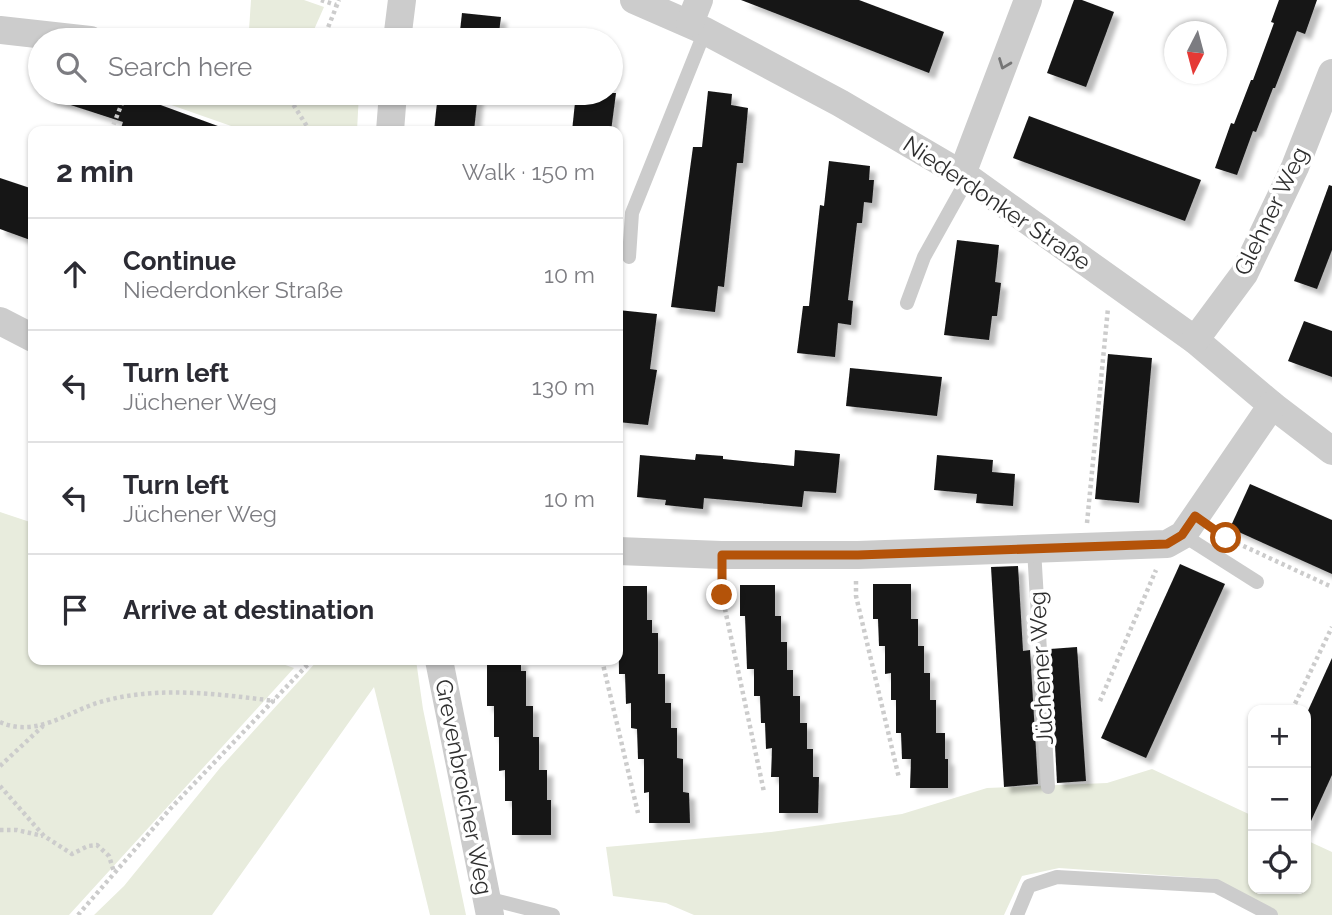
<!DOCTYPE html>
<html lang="en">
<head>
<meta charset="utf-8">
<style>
	body { margin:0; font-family:Raleway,sans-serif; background:#f7f7f7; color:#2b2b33 }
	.controls { position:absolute; right:21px; bottom:21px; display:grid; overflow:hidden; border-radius:14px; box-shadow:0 2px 5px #0004 }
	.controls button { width:63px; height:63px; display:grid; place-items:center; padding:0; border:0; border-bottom:2px solid #e1e1e2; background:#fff; color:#2b2b33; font:35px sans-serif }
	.compass { position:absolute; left:1164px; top:21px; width:63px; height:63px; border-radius:50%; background:#fff; box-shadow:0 2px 5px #0004; rotate:186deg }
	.stop { position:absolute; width:21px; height:21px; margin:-16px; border:5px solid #b45309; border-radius:50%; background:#fff }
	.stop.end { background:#b45309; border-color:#fff; box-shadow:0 2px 7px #0008 }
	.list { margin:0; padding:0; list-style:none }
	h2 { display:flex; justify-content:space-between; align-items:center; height:91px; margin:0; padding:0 28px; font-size:30px }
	h2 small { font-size:23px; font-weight:400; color:#7c7c81 }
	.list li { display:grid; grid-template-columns:46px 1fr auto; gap:21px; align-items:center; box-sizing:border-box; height:112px; padding:0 28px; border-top:2px solid #e1e1e2 }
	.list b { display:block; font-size:26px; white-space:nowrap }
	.list p { margin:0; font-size:23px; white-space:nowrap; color:#7c7c81 }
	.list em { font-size:23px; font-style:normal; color:#7c7c81 }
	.icon { flex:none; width:38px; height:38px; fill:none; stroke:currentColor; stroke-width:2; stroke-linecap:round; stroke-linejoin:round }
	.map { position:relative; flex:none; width:1332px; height:915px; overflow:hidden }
	.search { position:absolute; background:#fff; box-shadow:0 2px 5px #0004; left:28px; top:28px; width:595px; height:77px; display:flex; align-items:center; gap:18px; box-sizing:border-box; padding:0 24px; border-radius:38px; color:#7c7c81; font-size:26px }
	.panel { position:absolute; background:#fff; box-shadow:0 2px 5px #0004; left:28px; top:126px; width:595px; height:539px; border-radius:14px }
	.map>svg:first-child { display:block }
	.green { fill:#e8ecdd }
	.building { fill:#161616; filter:url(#shadow) }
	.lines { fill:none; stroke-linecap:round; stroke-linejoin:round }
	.path { stroke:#ccc; stroke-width:4.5; stroke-dasharray:3.5 3.5; stroke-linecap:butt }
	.service { stroke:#ccc; stroke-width:14 }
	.minor { stroke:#ccc; stroke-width:28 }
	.oneway { stroke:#767676 }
	.route { stroke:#b45309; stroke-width:9 }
	.labels { text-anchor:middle; stroke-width:7; stroke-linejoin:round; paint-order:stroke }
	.street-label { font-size:23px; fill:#2f2f2f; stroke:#fff }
</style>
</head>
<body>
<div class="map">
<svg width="1332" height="915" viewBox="0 0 1332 915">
	<defs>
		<filter id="shadow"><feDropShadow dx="6" dy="6" stdDeviation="2" flood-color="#0004"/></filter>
	</defs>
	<rect width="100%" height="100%" fill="#fff"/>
	<g class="green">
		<path d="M251 0H304L324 7 313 32 249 30Z"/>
		<path d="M137 93H359L357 131H233L234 127Z"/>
		<path d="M0 512 33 523V660H271L294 668 69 915H0Z"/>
		<path d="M318 660H416L423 709 466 915H430L374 687 212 915H94L124 886 220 768Z"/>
		<path d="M1152 769 1253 816V889H1306V840L1332 852V915H1274L1273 910 1215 879 1059 868 1022 876 1004 915H694L666 903 613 896 606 847 771 832 902 814 987 788 1107 783Z"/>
	</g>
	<g class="building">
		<path d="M741 0H859L944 32 929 73Z"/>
		<path d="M1074 0H1082L1114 12 1086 87 1047 73Z"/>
		<path d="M1279 0H1317L1305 34 1297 31 1275 88H1273L1256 132 1253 131 1237 175 1215 168 1231 123 1234 124 1251 80H1253L1274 23 1271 22Z"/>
		<path d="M462 13 501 17 498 40H459Z"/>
		<path d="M708 91 732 94 731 105 748 108 743 163H737L724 287 718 286 715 312 671 307 693 147H702Z"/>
		<path d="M50 93H128L226 129 225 131H120L123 122 49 98Z"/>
		<path d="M438 93H478L474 131H434Z"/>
		<path d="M576 93H616L611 131H572Z"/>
		<path d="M1029 116 1201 180 1185 221 1013 158Z"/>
		<path d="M829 161 870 166 869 180H874L872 203 864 202 862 223H857L848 300 853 301 851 325 838 323 835 357 797 353 803 306H809L820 205 824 206Z"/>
		<path d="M0 178 33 189V241L0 229Z"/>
		<path d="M1329 185 1332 186V250L1317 289 1294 281Z"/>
		<path d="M957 240 999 245 995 282 1001 283 997 316H992L989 340 944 335Z"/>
		<path d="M618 310 657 314 650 369 657 370 648 425 618 422Z"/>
		<path d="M1304 321 1332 331V377L1288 361Z"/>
		<path d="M1108 354 1152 358 1139 503 1095 499Z"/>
		<path d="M850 368 942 377 937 416 846 406Z"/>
		<path d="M795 450 840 454 836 493 804 491 802 507 704 498 703 509 665 505 666 500 637 497 640 455 695 460 696 454 723 456V459L794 466Z"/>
		<path d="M937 455 993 460 992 472 1015 474 1013 506 976 503 977 494 934 490Z"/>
		<path d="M1250 484 1332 520V574L1230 528Z"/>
		<path d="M1180 564 1225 584 1146 758 1101 738Z"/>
		<path d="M1018 566 1023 651 1030 650 1038 784 1004 787 991 567Z"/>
		<path d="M873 584H911V619H918V646H924V673H930V700H936V733H945V759H948V788H910L911 759H902L901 733H896V700H891V673L885 674V646H879L878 619H873Z"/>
		<path d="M740 585H775V616H781V642H787V670H793V696H800V723H807V749H813V777H819L818 813H779V777H771L772 748 766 749 765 723H761L760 696H754V669H747L745 616H740Z"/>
		<path d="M618 586H647V620H652V633H658V674H665V703H671V728H677V758L683 759V792L689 793 690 823H649V792L644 793V759H638L637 729 631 728V703L626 704 625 674H619Z"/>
		<path d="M1077 647 1086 781 1057 783 1050 649Z"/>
		<path d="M1332 658V775L1306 832V715Z"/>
		<path d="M487 660H521V671H526V706H533V737H539V770H547V800H551V835H512V801H505V770L499 771V737H494V706H487Z"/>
	</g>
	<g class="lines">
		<g class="path">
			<path d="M321 0 336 5"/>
			<path d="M323 40 339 0"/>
			<path d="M286 93 310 131"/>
			<path d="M111 131 126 93"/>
			<path d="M1087 523 1108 308"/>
			<path d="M1237 543 1332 587"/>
			<path d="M722 581V595L764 792"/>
			<path d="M856 581V596L899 778"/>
			<path d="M602 660 638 813"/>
			<path d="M1100 701 1156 570"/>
			<path d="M1292 710 1332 627"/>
			<path d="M0 722C35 738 66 713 97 703 155 685 217 694 275 701"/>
			<path d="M0 766 43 726"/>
			<path d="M0 786 44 836 72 854 88 846 97 845 109 856 114 872"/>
			<path d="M0 830H17L43 836"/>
			<path d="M78 915 170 809 312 660"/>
		</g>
		<g class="service">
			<path d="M629 257 632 213 705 31"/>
			<path d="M907 303 924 257 968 178"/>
			<path d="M1183 535 1257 582"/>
			<path d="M1034 549 1048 787"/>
			<path d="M486 898 553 915"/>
			<path d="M1017 915 1029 886 1057 877 1216 886 1271 915"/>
		</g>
		<g class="minor">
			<path d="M634 0 705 31 840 103 968 178 1195 340 1272 405 1332 451"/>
			<path d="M690 23 699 0"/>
			<path d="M0 30 90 40"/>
			<path d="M397 40 402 0"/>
			<path d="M390 131 393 93"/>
			<path d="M962 174 1028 0"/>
			<path d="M0 321 33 338"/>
			<path d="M1195 340 1244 274 1295 167 1332 73"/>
			<path d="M618 551 721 555H858L1167 544 1183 535 1272 405"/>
			<path d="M439 660 490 915"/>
		</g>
	</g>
	<defs><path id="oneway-chevron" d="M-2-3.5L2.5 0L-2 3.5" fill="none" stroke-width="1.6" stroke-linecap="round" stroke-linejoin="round" transform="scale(1.75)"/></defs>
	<use class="oneway" href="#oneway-chevron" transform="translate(1004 64) rotate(111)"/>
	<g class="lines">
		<path class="route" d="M722 595V555H858L1167 544 1182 535 1195 516 1226 538"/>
	</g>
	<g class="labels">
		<g class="street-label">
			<text transform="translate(997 203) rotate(34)" y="8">Niederdonker Straße</text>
			<text transform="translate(1271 211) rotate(-64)" y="8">Glehner Weg</text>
			<text transform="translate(1041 668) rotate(-93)" y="8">Jüchener Weg</text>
			<text transform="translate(464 787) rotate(79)" y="8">Grevenbroicher Weg</text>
		</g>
	</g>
</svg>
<div class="controls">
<button>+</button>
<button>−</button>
<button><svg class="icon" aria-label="locate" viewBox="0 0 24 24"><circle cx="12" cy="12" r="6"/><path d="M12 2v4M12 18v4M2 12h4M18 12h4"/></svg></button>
</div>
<svg class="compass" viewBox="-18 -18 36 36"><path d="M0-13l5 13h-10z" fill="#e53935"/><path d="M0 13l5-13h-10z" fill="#7c7c81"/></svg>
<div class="stop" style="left:1226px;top:538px"></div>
<div class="stop end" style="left:722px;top:595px"></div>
<div class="search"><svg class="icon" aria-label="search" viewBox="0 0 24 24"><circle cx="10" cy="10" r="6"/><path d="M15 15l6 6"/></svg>Search here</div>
<section class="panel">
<h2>2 min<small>Walk · 150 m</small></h2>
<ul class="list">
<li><svg class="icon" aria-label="ahead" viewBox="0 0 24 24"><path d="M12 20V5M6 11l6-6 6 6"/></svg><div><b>Continue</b><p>Niederdonker Straße</p></div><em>10 m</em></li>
<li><svg class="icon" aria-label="left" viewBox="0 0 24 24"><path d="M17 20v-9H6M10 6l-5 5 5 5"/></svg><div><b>Turn left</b><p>Jüchener Weg</p></div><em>130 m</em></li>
<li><svg class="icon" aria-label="left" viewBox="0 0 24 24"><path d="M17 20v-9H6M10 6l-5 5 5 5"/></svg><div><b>Turn left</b><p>Jüchener Weg</p></div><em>10 m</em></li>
<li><svg class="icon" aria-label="arrive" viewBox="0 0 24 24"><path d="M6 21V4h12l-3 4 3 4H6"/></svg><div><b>Arrive at destination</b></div></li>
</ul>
</section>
</div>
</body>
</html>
